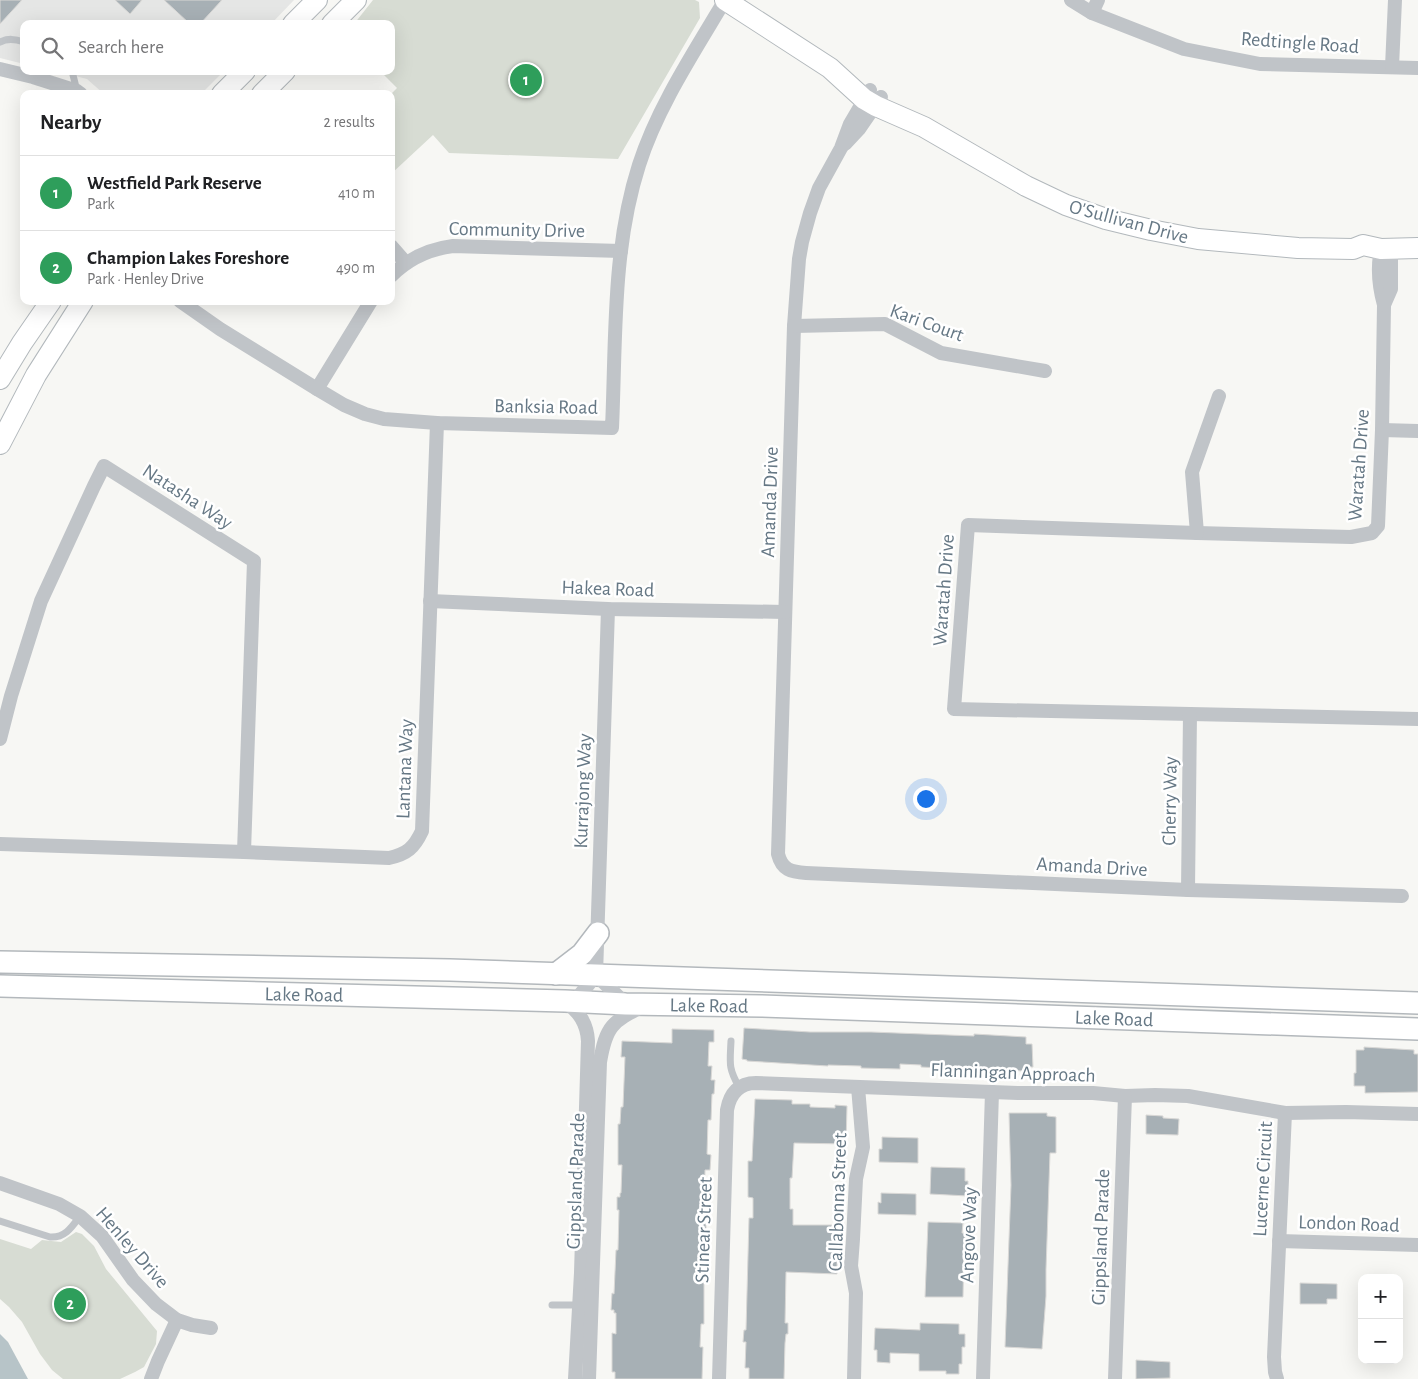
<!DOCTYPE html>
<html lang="en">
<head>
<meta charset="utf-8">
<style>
	body { margin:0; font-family:"Alegreya Sans",sans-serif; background:#f6f6f6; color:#202124 }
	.controls { position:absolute; right:15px; bottom:15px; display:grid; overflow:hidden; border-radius:10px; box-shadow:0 5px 20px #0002 }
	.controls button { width:45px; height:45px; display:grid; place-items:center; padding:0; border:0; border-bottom:1px solid #e0e0e0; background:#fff; color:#202124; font:25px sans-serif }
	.you { position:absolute; left:925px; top:798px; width:18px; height:18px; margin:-12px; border:4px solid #fff; border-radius:50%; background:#1a73e8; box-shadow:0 0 0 8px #1a73e833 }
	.badge { display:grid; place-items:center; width:32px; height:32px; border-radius:50%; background:#111827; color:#fff; font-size:16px; font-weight:700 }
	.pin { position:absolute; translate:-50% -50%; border:2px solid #fff; box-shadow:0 1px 5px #0006 }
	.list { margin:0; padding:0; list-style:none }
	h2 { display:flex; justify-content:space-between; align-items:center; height:65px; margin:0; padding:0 20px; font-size:21px }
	h2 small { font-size:16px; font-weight:400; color:#757577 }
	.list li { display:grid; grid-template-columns:32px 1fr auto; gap:15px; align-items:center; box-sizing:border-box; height:75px; padding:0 20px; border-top:1px solid #e0e0e0 }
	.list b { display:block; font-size:19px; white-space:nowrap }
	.list p { margin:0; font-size:16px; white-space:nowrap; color:#757577 }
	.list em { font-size:16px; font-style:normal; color:#757577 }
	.icon { flex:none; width:28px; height:28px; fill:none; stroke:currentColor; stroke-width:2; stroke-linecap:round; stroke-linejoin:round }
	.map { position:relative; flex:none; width:1418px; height:1379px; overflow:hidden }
	.search { position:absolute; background:#fff; box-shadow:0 5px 20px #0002; left:20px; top:20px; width:375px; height:55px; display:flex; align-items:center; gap:12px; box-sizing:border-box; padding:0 18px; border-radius:10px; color:#757577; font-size:19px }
	.panel { position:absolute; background:#fff; box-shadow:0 5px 20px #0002; left:20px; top:90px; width:375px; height:215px; border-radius:10px }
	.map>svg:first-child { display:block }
	.built { fill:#e5e6e5 }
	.green { fill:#d7dcd3 }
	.water { fill:#b7c4c8 }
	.building { fill:#a7b0b5; stroke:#d9d8d6 }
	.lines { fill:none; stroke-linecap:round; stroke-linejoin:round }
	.secondary-casing { stroke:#b2b8bc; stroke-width:22 }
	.primary-casing { stroke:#b3b8bc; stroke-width:24 }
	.lane { stroke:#c0c4c8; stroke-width:7 }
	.street { stroke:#c0c4c8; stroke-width:14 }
	.secondary { stroke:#fff; stroke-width:20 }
	.primary { stroke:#fff; stroke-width:21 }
	.labels { text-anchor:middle; stroke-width:5; stroke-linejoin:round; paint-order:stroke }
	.street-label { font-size:20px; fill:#667885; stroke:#fff }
</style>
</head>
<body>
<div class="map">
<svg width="1418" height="1379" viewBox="0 0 1418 1379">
	<rect width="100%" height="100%" fill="#f7f7f4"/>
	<g class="built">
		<path d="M0 0H294L271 24H24V64L0 58Z"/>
		<path d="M56 71H224L201 94H104L87 79Z"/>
	</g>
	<g class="green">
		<path d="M373 0H695L699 2 700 18 618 159 449 153 433 135 391 174V94L397 88 380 71H391V24H354Z"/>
		<path d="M76 1232 82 1234 94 1246 106 1269 157 1331 156 1344 144 1367 135 1372 120 1379H63L52 1370 40 1354 22 1322 9 1307 0 1299V1239L31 1249 42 1240 61 1242Z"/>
	</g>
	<path class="water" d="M0 1334 8 1342 28 1379H0Z"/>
	<g class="building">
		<path d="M0 0H22L0 24Z"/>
		<path d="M115 0H142L130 14Z"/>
		<path d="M164 0H222L200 24H190Z"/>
		<path d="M744 1028 810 1032H871L974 1036V1034L1026 1037V1044H1032L1033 1067H1024V1071L994 1070V1072L983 1071V1070L921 1067V1065L900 1064V1069L861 1068V1066L828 1065V1066L747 1061V1060L742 1059Z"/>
		<path d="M672 1029 714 1030V1042H709L708 1066H712L711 1080H715L714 1094H712L711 1120H708L707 1154 711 1155 710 1170H705L704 1221H706V1243H703V1263H707L706 1277H704V1324H701L700 1347H703L702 1379H615V1372H612V1333L616 1334V1313H614V1310H611L612 1293 614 1294 616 1250H618L619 1210H617V1197H620V1193H621L622 1165H618V1124H620L621 1107H623L625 1057H621L622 1041 672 1043Z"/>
		<path d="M1364 1047 1414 1050V1054H1418V1092L1365 1093V1086H1354V1073H1356V1050H1364Z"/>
		<path d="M755 1099 792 1100V1104H810V1107L835 1108V1105L847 1106 846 1144 794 1143 792 1178H790V1209H793V1225H837V1274L786 1272 785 1323H788V1334H786L785 1343 784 1379H749V1368H745L746 1342H743L744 1330H746L749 1218H753V1198L748 1197V1161H752Z"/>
		<path d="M1009 1113H1047V1116L1056 1117V1153H1050L1046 1269V1296L1042 1349 1005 1347 1011 1185Z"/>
		<path d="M1146 1115 1163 1116V1118L1179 1119 1178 1135 1146 1134Z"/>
		<path d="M882 1137 918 1138V1163L879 1162V1149H882Z"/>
		<path d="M931 1167 965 1168V1181H968V1196L930 1194Z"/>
		<path d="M881 1193 916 1194V1215L878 1214V1202L881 1203Z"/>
		<path d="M928 1222 963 1223 962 1233H966L965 1247H964L963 1297H925Z"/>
		<path d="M1300 1283 1337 1284V1299H1327V1304H1300Z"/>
		<path d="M920 1323 959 1324V1334H965V1347H962V1364H959V1374H946V1371H919V1354L890 1353V1363L877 1362V1350H874L875 1328 920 1330Z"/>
		<path d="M1136 1360 1170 1362V1378L1136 1379Z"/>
	</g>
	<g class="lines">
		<defs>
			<g id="secondary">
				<path d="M725 0 830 68 864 99 876 106 924 127 1026 186 1066 205 1106 219 1151 230 1198 239 1298 248 1353 249 1363 245 1381 249 1418 248"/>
				<path d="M293 24 317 0"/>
				<path d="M332 24 356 0"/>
				<path d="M222 94 245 71"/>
				<path d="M262 94 285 71"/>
				<path d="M0 379 22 343 51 301"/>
				<path d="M0 444 36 375 83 301"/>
			</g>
			<g id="primary">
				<path d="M0 962 450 970 1418 1003"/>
				<path d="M556 974 582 954 598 933"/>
				<path d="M0 986 565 1001 626 1004 762 1006 1418 1029"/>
			</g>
		</defs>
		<use href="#secondary" class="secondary-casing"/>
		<use href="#primary" class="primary-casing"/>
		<g class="lane">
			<path d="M0 42C8 38 15 39 24 42"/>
			<path d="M72 71 77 91"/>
			<path d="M731 1041C730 1063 728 1068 739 1087"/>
			<path d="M0 1221 50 1237C65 1238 72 1227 80 1216"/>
			<path d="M552 1305H581"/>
		</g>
		<g class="street">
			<path d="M1071 0 1092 13 1184 49 1260 64 1418 68"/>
			<path d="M1092 13 1098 0"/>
			<path d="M1392 67 1395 0"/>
			<path d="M0 69 33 77 77 91 81 94"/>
			<path d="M870 90 850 124 841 148 819 188 810 213 802 242 799 259 794 326 778 854C782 870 791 872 806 873L1188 890 1402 896"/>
			<path d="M845 144 859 129 881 97"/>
			<path d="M391 246 406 263"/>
			<path d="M1381 249C1377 268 1379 287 1384 305L1382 430 1378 526 1372 533 1351 537 1197 533 968 525 954 709 1418 719"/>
			<path d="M391 276C408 259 429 249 453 246L621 251"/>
			<path d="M180 301 220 329 317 389 344 405 365 414 384 419 437 423 612 428C616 340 612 249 639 165 657 108 694 52 725 0"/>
			<path d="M1384 305 1391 289V249"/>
			<path d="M794 326 885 324 941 353 1045 371"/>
			<path d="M317 389 371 301"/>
			<path d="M1382 430 1418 431"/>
			<path d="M1197 533 1192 472 1219 396"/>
			<path d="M430 601 608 609 785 612"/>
			<path d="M0 739 11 696 41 601 94 486 104 466 254 561 244 852"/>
			<path d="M0 844 244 852 389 858C407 854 414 848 422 831L437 423"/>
			<path d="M1188 890 1190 714"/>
			<path d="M596 975 626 1004"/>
			<path d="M565 1001C579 1012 587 1023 588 1041L581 1273 575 1379"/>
			<path d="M575 1001 596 975 608 609"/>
			<path d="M0 1183 59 1204 80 1216 102 1236 133 1280 156 1304 177 1320 192 1325 211 1328"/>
			<path d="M1279 1241 1418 1245"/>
			<path d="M151 1379 158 1361 177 1320"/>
			<path d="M589 1379 600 1062C606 1026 612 1022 643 1006"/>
			<path d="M719 1379 727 1110C730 1093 739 1083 756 1083L1018 1093H1093L1125 1096 1155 1095 1188 1096 1285 1113 1346 1112 1418 1114"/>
			<path d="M854 1379 856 1293 851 1266 853 1239 856 1179 863 1147 858 1087"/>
			<path d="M983 1379 992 1092"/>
			<path d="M1115 1379 1125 1096"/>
			<path d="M1277 1379 1275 1372 1274 1357 1285 1113"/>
		</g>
		<use href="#secondary" class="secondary"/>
		<use href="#primary" class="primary"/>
	</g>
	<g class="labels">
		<g class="street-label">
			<text transform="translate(1300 42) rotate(4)" y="7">Redtingle Road</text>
			<text transform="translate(1129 221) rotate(15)" y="7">O'Sullivan Drive</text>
			<text transform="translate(517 229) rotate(1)" y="7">Community Drive</text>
			<text transform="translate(927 322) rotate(20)" y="7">Kari Court</text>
			<text transform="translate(546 406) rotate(1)" y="7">Banksia Road</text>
			<text transform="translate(1358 465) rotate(-86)" y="7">Waratah Drive</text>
			<text transform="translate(188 496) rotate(33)" y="7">Natasha Way</text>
			<text transform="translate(769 502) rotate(-88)" y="7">Amanda Drive</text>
			<text transform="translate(608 588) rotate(2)" y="7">Hakea Road</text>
			<text transform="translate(943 590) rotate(-86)" y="7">Waratah Drive</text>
			<text transform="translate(404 769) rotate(-88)" y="7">Lantana Way</text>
			<text transform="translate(582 791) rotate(-88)" y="7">Kurrajong Way</text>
			<text transform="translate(1169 801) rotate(-89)" y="7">Cherry Way</text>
			<text transform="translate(1092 866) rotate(3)" y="7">Amanda Drive</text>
			<text transform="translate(304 994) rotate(1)" y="7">Lake Road</text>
			<text transform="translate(709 1005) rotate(1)" y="7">Lake Road</text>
			<text transform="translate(1114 1018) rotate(2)" y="7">Lake Road</text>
			<text transform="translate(1013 1072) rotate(2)" y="7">Flanningan Approach</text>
			<text transform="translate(1262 1179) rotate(-87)" y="7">Lucerne Circuit</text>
			<text transform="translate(575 1181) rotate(-88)" y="7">Gippsland Parade</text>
			<text transform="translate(837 1202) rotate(-88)" y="7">Callabonna Street</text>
			<text transform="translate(1349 1223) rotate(2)" y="7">London Road</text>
			<text transform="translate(703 1230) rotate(-88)" y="7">Stinear Street</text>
			<text transform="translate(968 1235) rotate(-88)" y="7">Angove Way</text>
			<text transform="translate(1100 1237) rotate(-88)" y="7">Gippsland Parade</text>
			<text transform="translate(133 1247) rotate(49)" y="7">Henley Drive</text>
		</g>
	</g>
</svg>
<div class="controls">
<button>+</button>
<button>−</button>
</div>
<div class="you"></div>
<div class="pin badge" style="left:526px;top:80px;background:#2e9e5b">1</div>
<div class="pin badge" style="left:70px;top:1304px;background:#2e9e5b">2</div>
<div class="search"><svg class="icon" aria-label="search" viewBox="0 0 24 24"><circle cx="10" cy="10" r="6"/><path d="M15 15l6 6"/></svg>Search here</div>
<section class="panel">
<h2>Nearby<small>2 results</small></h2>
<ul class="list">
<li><span class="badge" style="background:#2e9e5b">1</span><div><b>Westfield Park Reserve</b><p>Park</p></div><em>410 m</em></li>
<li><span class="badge" style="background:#2e9e5b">2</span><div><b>Champion Lakes Foreshore</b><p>Park · Henley Drive</p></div><em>490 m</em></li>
</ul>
</section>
</div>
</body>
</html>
